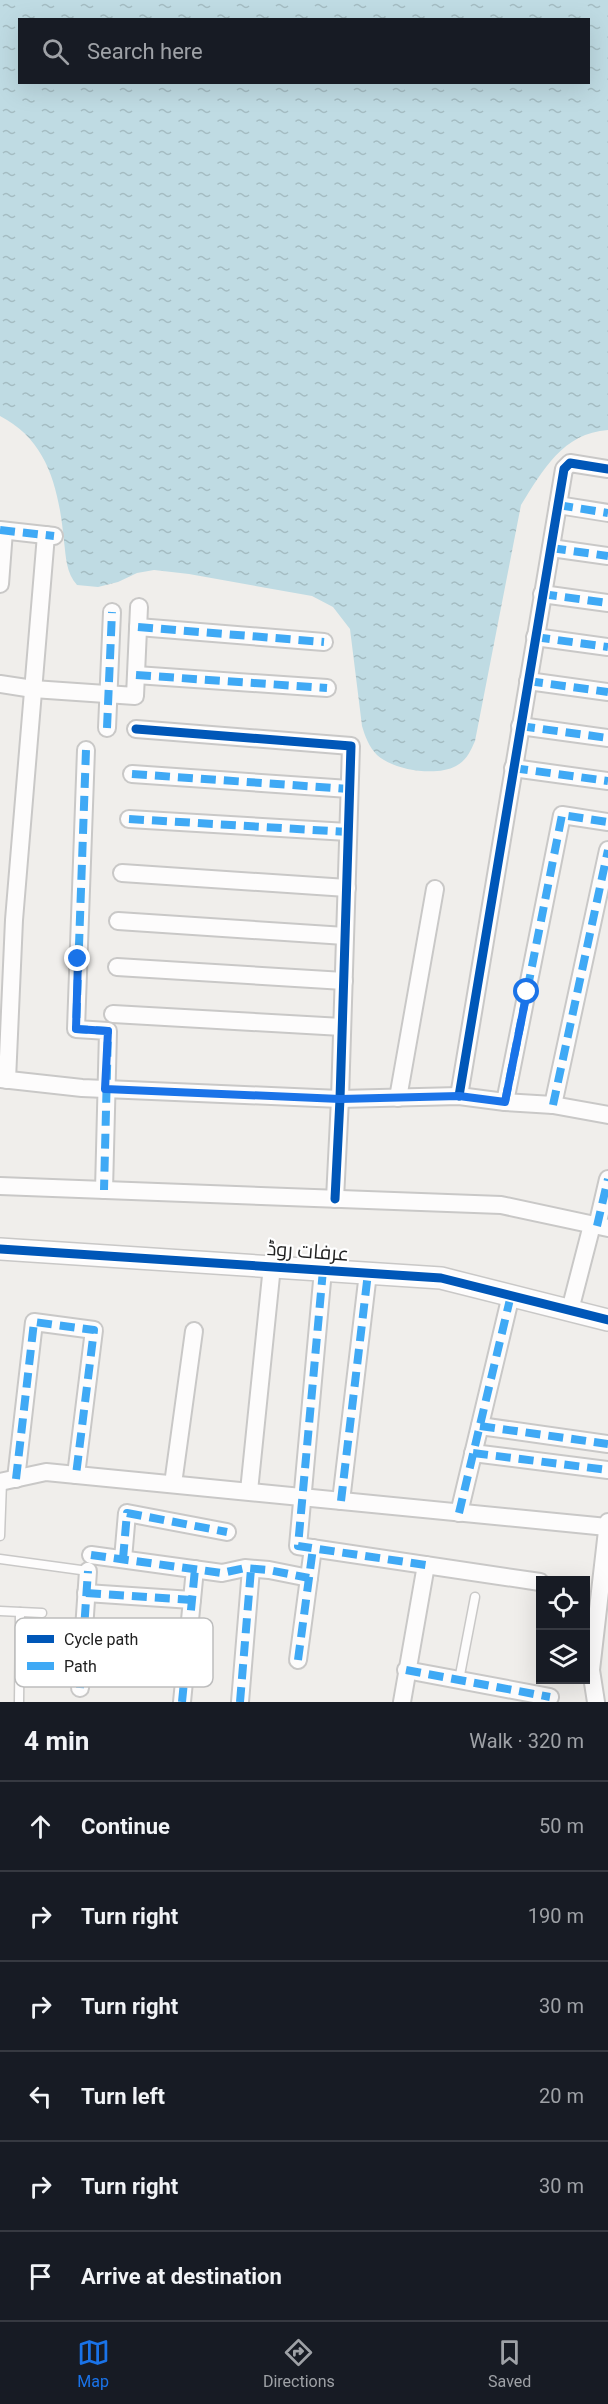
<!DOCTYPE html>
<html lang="en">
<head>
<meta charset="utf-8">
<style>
	body { margin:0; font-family:Roboto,Cairo,sans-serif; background:#20242c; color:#f1f3f6 }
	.controls { position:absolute; right:18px; bottom:18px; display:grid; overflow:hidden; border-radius:0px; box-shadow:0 6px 24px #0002 }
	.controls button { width:54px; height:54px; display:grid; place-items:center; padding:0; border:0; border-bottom:2px solid #363941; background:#171b24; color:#f1f3f6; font:30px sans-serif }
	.stop { position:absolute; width:18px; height:18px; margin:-14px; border:4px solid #1a73e8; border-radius:50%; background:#fff }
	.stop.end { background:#1a73e8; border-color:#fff; box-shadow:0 2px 6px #0008 }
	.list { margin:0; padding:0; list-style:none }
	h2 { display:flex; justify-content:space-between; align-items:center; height:78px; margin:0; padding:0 24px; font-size:26px }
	h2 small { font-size:20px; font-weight:400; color:#9ea1a6 }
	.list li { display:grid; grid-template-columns:39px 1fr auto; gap:18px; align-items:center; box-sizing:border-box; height:90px; padding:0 24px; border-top:2px solid #363941 }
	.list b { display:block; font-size:22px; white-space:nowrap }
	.list em { font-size:20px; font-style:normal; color:#9ea1a6 }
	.icon { flex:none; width:33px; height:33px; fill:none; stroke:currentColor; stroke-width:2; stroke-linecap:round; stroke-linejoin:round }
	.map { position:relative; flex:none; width:608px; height:1702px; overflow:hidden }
	.search { position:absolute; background:#171b24; box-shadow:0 6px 24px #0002; left:18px; right:18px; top:18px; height:66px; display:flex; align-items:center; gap:15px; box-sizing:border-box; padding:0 21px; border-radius:0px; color:#9ea1a6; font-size:22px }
	.sheet { height:618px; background:#171b24 }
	nav { display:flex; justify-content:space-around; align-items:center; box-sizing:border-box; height:84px; border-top:2px solid #363941; background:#171b24; font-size:16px; color:#9ea1a6 }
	nav a { display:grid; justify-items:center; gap:3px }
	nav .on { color:#1a73e8 }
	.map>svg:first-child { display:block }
	.water { fill:url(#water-ripples); fill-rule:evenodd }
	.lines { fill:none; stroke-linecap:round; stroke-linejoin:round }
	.service-casing { stroke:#c9c8c7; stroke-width:11 }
	.minor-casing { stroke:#c9c8c7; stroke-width:20 }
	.tertiary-casing { stroke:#c9c8c7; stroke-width:24 }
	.service { stroke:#fdfcfc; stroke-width:8 }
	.minor { stroke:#fdfcfc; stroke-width:16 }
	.tertiary { stroke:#fdfcfc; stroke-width:21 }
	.quiet { stroke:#3fa9f5; stroke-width:8; stroke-dasharray:15 8; stroke-linecap:butt }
	.cycleway-casing { stroke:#fff; stroke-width:13 }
	.cycleway { stroke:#0057b8; stroke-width:9 }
	.route { stroke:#1a73e8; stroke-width:8 }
	.labels { text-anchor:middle; stroke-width:4.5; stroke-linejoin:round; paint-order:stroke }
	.street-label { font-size:20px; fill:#222; stroke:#fff }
	.key { fill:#fff; stroke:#bdbdbd; stroke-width:1.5 }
	.key-label { font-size:16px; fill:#222 }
</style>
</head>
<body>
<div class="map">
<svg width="608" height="1702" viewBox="0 0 608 1702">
	<defs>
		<pattern id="water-ripples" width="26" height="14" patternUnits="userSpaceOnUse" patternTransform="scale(1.5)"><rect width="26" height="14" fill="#bfdbe3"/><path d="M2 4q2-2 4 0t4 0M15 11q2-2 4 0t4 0" fill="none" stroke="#a4bcc2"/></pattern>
	</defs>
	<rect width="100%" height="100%" fill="#f0eeeb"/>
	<path class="water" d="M0 0H608V430C563 433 543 470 521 505L475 741C470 752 467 760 456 766 436 777 393 770 377 755 369 747 365 736 362 726L350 629 333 607 312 596 189 574 154 570 137 573 118 582 98 587 77 585C66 573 66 557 64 541 59 491 49 441 0 416ZM20 20H588V82H20Z"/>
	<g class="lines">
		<defs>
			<g id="service">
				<path d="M0 1536 2 1482"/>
				<path d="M0 1559 88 1571V1567"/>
				<path d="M0 1611 42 1613"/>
				<path d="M459 1680 475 1597"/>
				<path d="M19 1702 20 1612"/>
			</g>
			<g id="minor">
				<path d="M558 505 608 513"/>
				<path d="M0 530 54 536"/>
				<path d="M551 548 608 556"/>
				<path d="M0 584 4 531"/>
				<path d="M542 594 608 603"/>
				<path d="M138 627 324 642"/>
				<path d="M535 637 608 647"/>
				<path d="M136 675 327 688"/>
				<path d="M528 681 608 692"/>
				<path d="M0 684 33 689 135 696 139 607"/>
				<path d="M520 726 608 738"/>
				<path d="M107 728 112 612"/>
				<path d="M136 729 351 746 340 1099 335 1199"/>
				<path d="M86 750 76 1029 108 1031 104 1190"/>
				<path d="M513 768 608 781"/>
				<path d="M132 774 349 789"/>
				<path d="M129 819 348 832"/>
				<path d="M122 873 347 888"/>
				<path d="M118 921 345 936"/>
				<path d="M117 967 344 981"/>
				<path d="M113 1014 342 1027"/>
				<path d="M0 1079 82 1088 340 1099 459 1096 505 1102 553 1105 608 1115"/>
				<path d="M7 1080 14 920 46 535"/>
				<path d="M459 1096 564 469 570 463 608 469"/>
				<path d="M398 1098 435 889"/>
				<path d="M505 1102 562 815 608 822"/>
				<path d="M553 1105 608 850"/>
				<path d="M0 1186 501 1205 608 1228"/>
				<path d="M597 1226 608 1179"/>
				<path d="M323 1270 298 1546 540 1582"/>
				<path d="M570 1310 592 1225"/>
				<path d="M480 1426 608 1444"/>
				<path d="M473 1453 608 1470"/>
				<path d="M16 1479 34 1322 94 1330 76 1475"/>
				<path d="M0 1482 46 1472 607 1527"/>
				<path d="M173 1484 194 1331"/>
				<path d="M249 1491 272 1266"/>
				<path d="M341 1501 368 1273"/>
				<path d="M459 1513 511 1295"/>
				<path d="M91 1555 222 1573 245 1568 269 1570 309 1578"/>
				<path d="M123 1559 127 1513 227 1532"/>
				<path d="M86 1593 192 1600"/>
				<path d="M298 1660 313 1548"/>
				<path d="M406 1670 550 1697"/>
				<path d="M80 1688 88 1571"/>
				<path d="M182 1702 195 1569"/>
				<path d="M240 1702 251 1569"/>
				<path d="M402 1702 426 1565"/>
				<path d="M596 1702 591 1670 608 1522"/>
			</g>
			<path id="tertiary" d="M0 1249 441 1278 608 1320"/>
		</defs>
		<use href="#service" class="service-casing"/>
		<use href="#minor" class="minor-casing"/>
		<use href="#tertiary" class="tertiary-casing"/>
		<use href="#service" class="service"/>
		<use href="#minor" class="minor"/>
		<use href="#tertiary" class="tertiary"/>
		<g class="quiet">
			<path d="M558 505 608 513"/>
			<path d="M0 530 54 536"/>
			<path d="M551 548 608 556"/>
			<path d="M542 594 608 603"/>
			<path d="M138 627 324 642"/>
			<path d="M535 637 608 647"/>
			<path d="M136 675 327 688"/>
			<path d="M528 681 608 692"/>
			<path d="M520 726 608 738"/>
			<path d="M107 728 112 612"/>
			<path d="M86 750 76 1029 108 1031 104 1190"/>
			<path d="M513 768 608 781"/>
			<path d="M132 774 349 789"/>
			<path d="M129 819 348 832"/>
			<path d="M505 1102 562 815 608 822"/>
			<path d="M553 1105 608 850"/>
			<path d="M597 1226 608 1179"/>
			<path d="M323 1270 298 1546 426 1565"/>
			<path d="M480 1426 608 1444"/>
			<path d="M473 1453 608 1470"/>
			<path d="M16 1479 34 1322 94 1330 76 1475"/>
			<path d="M341 1501 368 1273"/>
			<path d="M459 1513 511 1295"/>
			<path d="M91 1555 222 1573 245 1568 269 1570 309 1578"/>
			<path d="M123 1559 127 1513 227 1532"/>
			<path d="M86 1593 192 1600"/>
			<path d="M298 1660 313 1548"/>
			<path d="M406 1670 550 1697"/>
			<path d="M80 1688 88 1571"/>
			<path d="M182 1702 195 1569"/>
			<path d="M240 1702 251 1569"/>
		</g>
		<defs>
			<g id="cycleway">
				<path d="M136 729 351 746 340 1099 335 1199"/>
				<path d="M459 1096 564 469 570 463 608 469"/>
				<path d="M0 1249 441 1278 608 1320"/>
			</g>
		</defs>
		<use href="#cycleway" class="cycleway-casing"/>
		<use href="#cycleway" class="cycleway"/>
	</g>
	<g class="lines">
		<path class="route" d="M78 959 76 1029 108 1031 105 1089 340 1099 459 1096 505 1102 527 992"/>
	</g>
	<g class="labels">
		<g class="street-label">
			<text transform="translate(308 1251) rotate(4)" y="7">عرفات روڈ</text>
		</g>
	</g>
	<rect x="15" y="1618" width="198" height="69" rx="9" class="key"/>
	<rect x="27" y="1635" width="27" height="8" fill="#0057b8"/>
	<rect x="27" y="1662" width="27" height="8" fill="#3fa9f5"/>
	<g class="key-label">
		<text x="64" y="1645">Cycle path</text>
		<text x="64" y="1672">Path</text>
	</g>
</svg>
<div class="controls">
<button><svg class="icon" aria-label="locate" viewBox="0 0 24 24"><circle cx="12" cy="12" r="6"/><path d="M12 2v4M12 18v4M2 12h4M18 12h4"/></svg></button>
<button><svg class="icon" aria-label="layers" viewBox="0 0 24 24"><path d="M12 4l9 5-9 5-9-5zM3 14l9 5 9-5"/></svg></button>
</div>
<div class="stop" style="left:527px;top:992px"></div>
<div class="stop end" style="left:78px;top:959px"></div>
<div class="search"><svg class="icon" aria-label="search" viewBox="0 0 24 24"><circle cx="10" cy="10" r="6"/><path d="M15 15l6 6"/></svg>Search here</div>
</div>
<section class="sheet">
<h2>4 min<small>Walk · 320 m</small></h2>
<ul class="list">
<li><svg class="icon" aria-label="ahead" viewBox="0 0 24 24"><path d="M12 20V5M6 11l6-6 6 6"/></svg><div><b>Continue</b></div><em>50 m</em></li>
<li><svg class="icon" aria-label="right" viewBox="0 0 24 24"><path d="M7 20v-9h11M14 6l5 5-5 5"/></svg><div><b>Turn right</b></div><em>190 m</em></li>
<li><svg class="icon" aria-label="right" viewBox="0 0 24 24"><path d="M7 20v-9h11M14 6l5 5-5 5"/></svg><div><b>Turn right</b></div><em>30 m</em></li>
<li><svg class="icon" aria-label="left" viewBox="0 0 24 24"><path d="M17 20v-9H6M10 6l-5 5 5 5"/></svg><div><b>Turn left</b></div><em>20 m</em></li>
<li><svg class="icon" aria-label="right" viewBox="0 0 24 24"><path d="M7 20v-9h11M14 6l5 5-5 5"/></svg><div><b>Turn right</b></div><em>30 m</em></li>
<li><svg class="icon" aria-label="arrive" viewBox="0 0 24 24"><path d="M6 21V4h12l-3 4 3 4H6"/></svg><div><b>Arrive at destination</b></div></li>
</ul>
</section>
<nav>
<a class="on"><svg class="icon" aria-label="map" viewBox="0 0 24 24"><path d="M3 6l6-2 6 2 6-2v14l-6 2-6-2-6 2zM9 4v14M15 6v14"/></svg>Map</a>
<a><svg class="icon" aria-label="directions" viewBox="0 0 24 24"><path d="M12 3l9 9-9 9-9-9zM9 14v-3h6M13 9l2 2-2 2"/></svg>Directions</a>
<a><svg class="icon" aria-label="saved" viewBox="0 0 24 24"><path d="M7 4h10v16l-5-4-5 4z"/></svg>Saved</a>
</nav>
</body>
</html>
